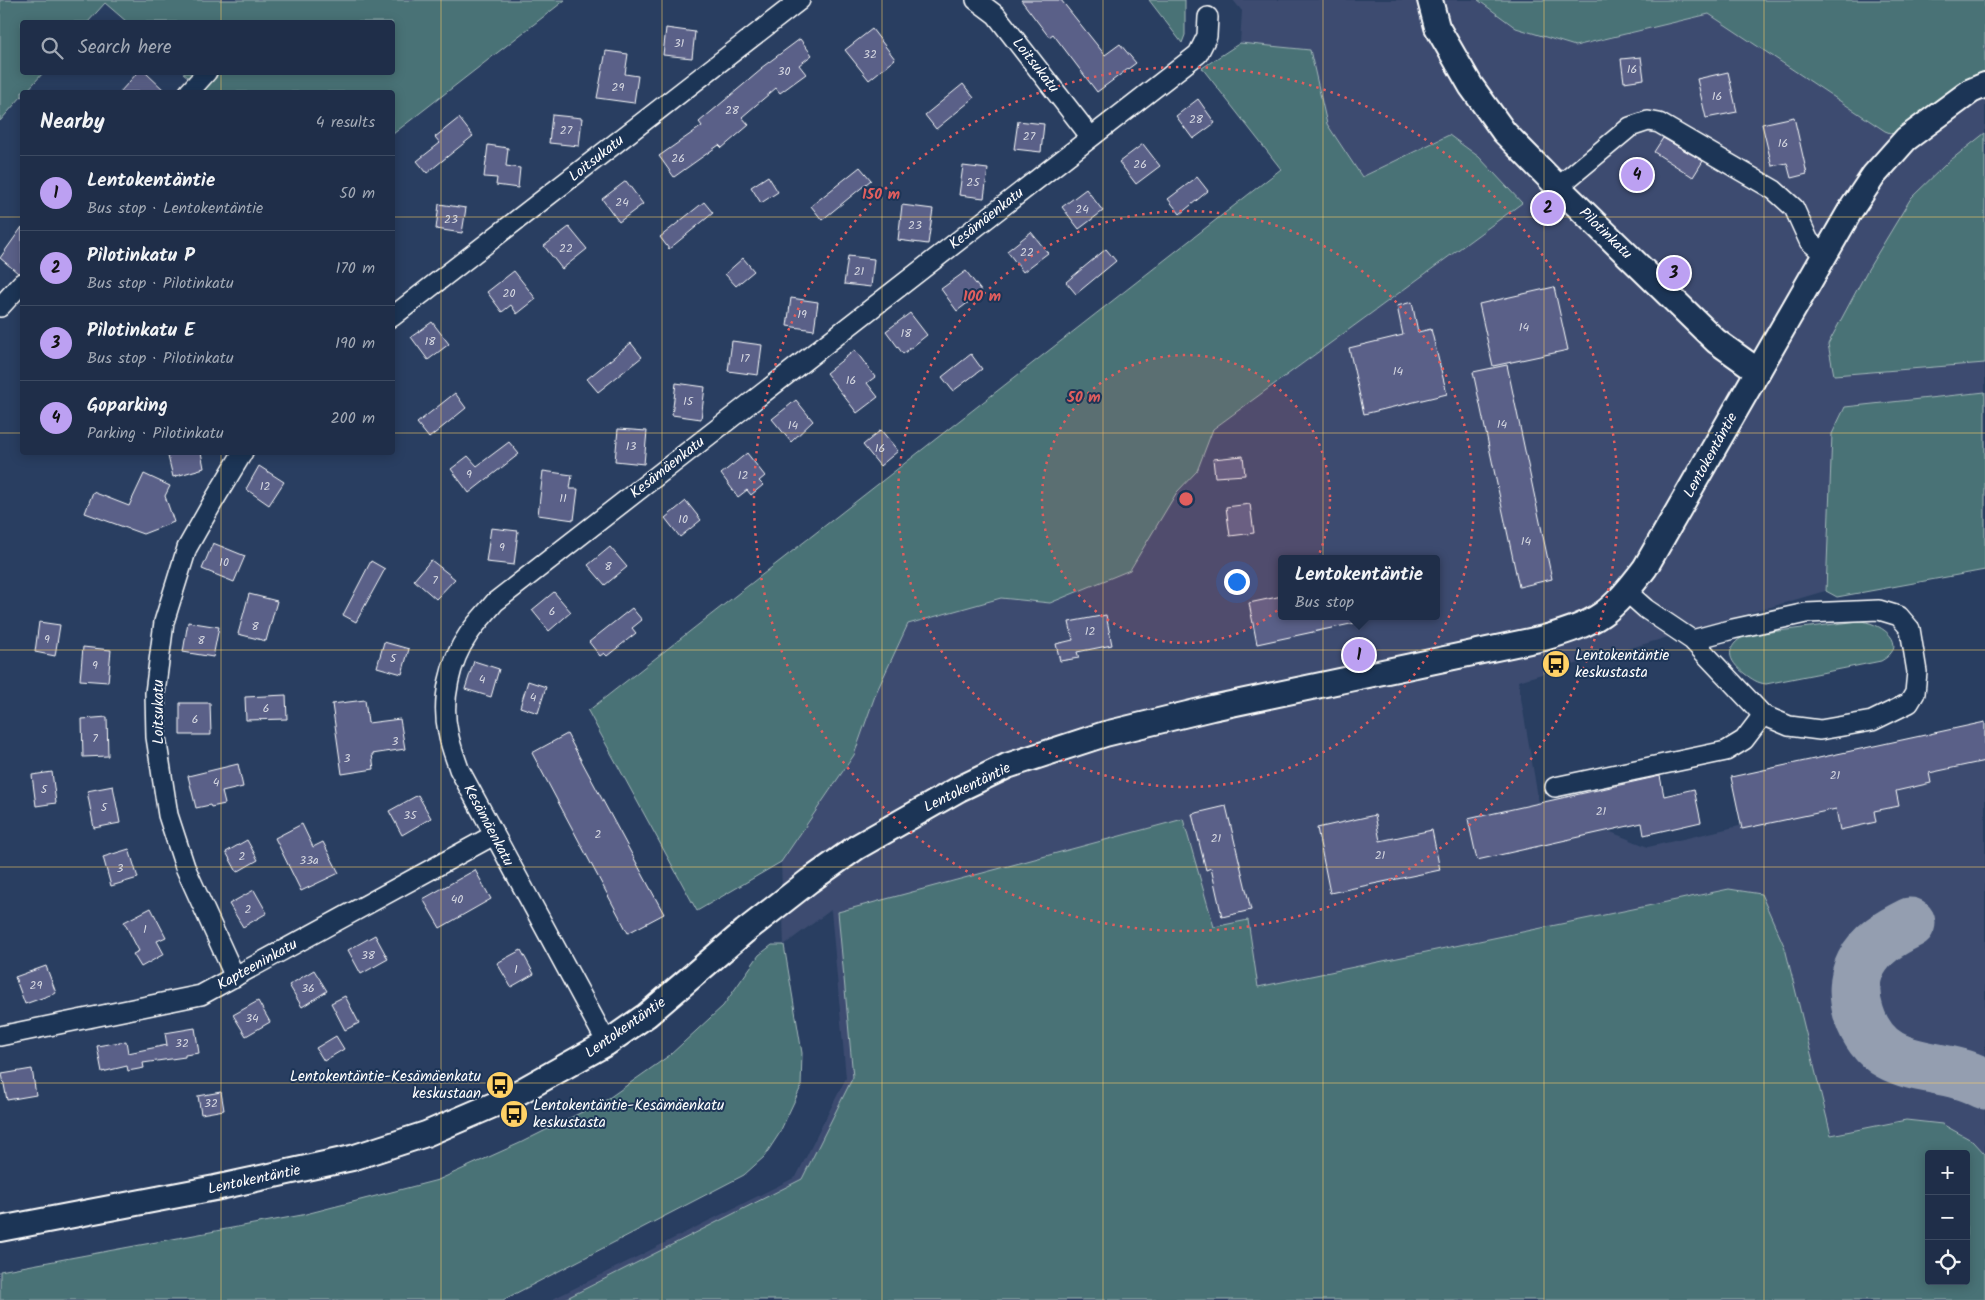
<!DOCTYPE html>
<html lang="en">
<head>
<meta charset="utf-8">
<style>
	body { margin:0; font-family:Kalam,sans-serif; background:#2c3a53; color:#f1f3f6 }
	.controls { position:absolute; right:15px; bottom:15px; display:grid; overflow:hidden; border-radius:5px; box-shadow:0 2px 12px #0003 }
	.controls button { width:45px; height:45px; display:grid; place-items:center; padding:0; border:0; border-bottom:1px solid #3c4a61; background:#1f2e49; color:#f1f3f6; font:25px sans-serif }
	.you { position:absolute; left:1236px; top:581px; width:18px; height:18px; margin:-12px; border:4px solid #fff; border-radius:50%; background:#1a73e8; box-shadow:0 0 0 8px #1a73e833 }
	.badge { display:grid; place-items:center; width:32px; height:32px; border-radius:50%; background:#bca0f2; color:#111; font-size:16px; font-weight:700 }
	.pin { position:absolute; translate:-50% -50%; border:2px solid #fff; box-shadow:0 1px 5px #0006 }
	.popup { position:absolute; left:1278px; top:555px; width:162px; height:65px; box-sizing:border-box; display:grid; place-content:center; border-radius:5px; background:#1f2e49; filter:drop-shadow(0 1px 4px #0005); font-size:16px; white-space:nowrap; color:#a1a8b4 }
	.popup b { font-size:19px; color:#f1f3f6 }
	.popup::after { content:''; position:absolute; left:50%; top:100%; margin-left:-10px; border:10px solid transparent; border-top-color:#1f2e49 }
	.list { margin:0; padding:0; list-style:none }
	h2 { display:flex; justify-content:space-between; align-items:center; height:65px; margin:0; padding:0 20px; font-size:21px }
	h2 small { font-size:16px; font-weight:400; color:#a1a8b4 }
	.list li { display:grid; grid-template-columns:32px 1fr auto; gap:15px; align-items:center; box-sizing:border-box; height:75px; padding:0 20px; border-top:1px solid #3c4a61 }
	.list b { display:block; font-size:19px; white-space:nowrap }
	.list p { margin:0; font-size:16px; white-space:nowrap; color:#a1a8b4 }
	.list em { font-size:16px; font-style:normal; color:#a1a8b4 }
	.icon { flex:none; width:28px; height:28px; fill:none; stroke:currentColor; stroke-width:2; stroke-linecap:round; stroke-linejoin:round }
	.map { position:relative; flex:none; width:1985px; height:1300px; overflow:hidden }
	.search { position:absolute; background:#1f2e49; box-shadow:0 2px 12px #0003; left:20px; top:20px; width:375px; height:55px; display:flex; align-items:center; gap:12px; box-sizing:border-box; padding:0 18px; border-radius:5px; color:#a1a8b4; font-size:19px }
	.panel { position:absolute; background:#1f2e49; box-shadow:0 2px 12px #0003; left:20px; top:90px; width:375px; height:365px; border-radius:5px }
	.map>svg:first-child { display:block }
	.built { fill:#3c4c70; fill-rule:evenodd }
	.green { fill:#497276; stroke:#a4b8ba; fill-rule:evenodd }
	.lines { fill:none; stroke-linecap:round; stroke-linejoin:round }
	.taxiway { stroke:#949eb0; stroke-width:51 }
	.building { fill:#5a6188; stroke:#fff }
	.minor-casing { stroke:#fff; stroke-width:22 }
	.tertiary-casing { stroke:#fff; stroke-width:28 }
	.minor { stroke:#1d3557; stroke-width:19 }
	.tertiary { stroke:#1d3557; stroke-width:24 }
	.grid { fill:none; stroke:#ffd166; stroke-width:1; stroke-opacity:0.55 }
	.ring { fill:none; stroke:#e05e5e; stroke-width:2.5; stroke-dasharray:2.5 5 }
	.labels { text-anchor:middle; stroke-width:4; stroke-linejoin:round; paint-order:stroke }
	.number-label { font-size:12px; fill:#d6d8e1 }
	.street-label { font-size:15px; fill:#fff; stroke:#1d3557 }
	.poi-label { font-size:15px; fill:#fff; stroke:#1d3557; text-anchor:start }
	.centre { fill:#e05e5e; stroke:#1d3557; stroke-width:2.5 }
	.ring-label { font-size:15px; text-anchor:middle; font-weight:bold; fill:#e05e5e; stroke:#1d3557; stroke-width:4; stroke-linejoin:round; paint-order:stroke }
</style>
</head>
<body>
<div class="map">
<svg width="1985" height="1300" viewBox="0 0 1985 1300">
	<rect width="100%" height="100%" fill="#293e61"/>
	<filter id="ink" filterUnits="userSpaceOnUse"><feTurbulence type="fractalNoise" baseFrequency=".02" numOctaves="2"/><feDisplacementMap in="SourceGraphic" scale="10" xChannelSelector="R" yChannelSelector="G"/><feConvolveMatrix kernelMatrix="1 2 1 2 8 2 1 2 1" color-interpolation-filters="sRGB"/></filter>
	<g filter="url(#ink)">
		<path class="built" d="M1233 0H1478L1516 28 1575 46 1709 14 1885 131 1985 85V392L1966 393 1830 520 1825 591 1518 681 1539 803 1648 847 1931 782 1929 773 1985 761V1300H551L796 1177 846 1078 831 910 784 945 781 862 854 755 876 693 908 624 1001 598 1050 603 1177 492 1197 471 1213 429 1522 203 1449 135 1362 177 1327 124 1310 50 1240 43 1242 11ZM1282 559H1436V616H1282ZM1929 1154H1966V1281H1929Z"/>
		<g class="green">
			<path d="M0 0H565L393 134 392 92H206L183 73 392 72V22H127L105 3 88 22H22V72L43 73 26 92H22V96L0 121Z"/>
			<path d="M1149 0H1185V35L1182 43Z"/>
			<path d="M1478 0H1985V85L1906 139 1885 131 1709 14 1575 46 1516 28Z"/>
			<path d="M1240 43 1310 50 1327 124 1362 177 1449 135 1479 157 1522 203 1213 429 1197 471 1177 492 1130 570 1050 603 1001 598 908 624 876 693 854 755 781 862 697 911 588 711 1281 169 1202 68Z"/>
			<path d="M1985 133V363L1834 375 1828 344 1867 271 1911 198 1947 163Z"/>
			<path d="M1985 392V570L1837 597 1826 591 1832 434 1845 407Z"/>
			<path d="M1859 621C1880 622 1912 644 1881 661L1766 684C1757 683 1752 679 1745 674 1727 660 1724 647 1746 635Z"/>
			<path d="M1183 819 1214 927 1248 920 1258 987 1729 889 1761 894 1785 948 1831 1135 1906 1120 1942 1124 1973 1141 1985 1154V1300H563L802 1179 853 1077 838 912ZM1929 1154H1966V1281H1929Z"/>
			<path d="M772 945H784L802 1053 801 1087 779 1134 764 1157 744 1175 503 1300H0V1271L302 1215 438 1180 520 1143 606 1100 670 1055 723 1006 759 955Z"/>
		</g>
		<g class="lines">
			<path class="taxiway" d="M1910 923C1890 933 1872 943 1861 964 1846 993 1861 1039 1890 1055 1912 1067 1936 1067 1960 1074 1968 1076 1977 1080 1985 1084"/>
		</g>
		<g class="building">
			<path d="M1021 0H1061L1105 55 1120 44 1136 63 1097 92 1053 34 1049 37Z"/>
			<path d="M666 28 695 32 692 58 663 55Z"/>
			<path d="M872 29 895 59 869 80 845 50Z"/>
			<path d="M800 39 812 55 799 65 806 74 780 93 776 88 742 117 749 125 722 148 719 145 674 177 659 156 702 126 699 122 762 69 761 68Z"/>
			<path d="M606 51 628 54 625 74 638 76 634 103 597 98Z"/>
			<path d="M1641 57 1644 79 1624 82 1621 59Z"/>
			<path d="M138 72H145L166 92H120Z"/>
			<path d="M1728 72 1737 112 1706 118 1697 79Z"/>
			<path d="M963 84 974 98 936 129 925 115Z"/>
			<path d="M1198 99 1215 123 1193 139 1176 116Z"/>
			<path d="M552 115 582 118 579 146 549 143Z"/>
			<path d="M1794 117 1807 174 1791 178 1787 163 1772 166 1762 124Z"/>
			<path d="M459 118 473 136 427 173 417 161 440 143 435 137Z"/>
			<path d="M1018 121 1044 124 1041 152 1014 149Z"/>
			<path d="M1663 138 1703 161 1693 177 1654 152Z"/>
			<path d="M1143 144 1160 166 1136 184 1119 162Z"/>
			<path d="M488 145 508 148 506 166 520 168 518 188 496 185 497 178 484 177Z"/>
			<path d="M963 166 988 169 984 198 959 195Z"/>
			<path d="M860 167 871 180 822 220 811 206Z"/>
			<path d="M768 176 778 192 761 203 751 187Z"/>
			<path d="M1197 177 1208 191 1180 214 1168 199Z"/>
			<path d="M626 181 643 204 619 222 602 199Z"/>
			<path d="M1086 189 1103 211 1079 229 1062 207Z"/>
			<path d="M704 202 713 213 669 249 660 237Z"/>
			<path d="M439 204 466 208 462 233 436 229Z"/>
			<path d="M902 205 933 209 928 244 898 240Z"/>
			<path d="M22 227V272L18 273 0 258Z"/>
			<path d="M569 227 587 249 562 269 544 246Z"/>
			<path d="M1031 232 1048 253 1023 272 1007 251Z"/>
			<path d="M1106 249 1116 261 1076 294 1066 282Z"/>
			<path d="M848 256 874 259 871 287 844 284Z"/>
			<path d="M743 258 754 271 736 286 725 274Z"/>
			<path d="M514 271 536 299 517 314 511 305 502 312 487 292Z"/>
			<path d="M966 271 982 292 957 311 941 289Z"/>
			<path d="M1554 287 1568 350 1493 366 1479 304Z"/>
			<path d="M791 298 818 302 814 330 787 326Z"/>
			<path d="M1412 302 1418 332 1431 329 1447 394 1364 414 1349 348 1403 335 1397 306Z"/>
			<path d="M910 313 927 335 903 354 886 331Z"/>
			<path d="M432 322 449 344 428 360 411 337Z"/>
			<path d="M732 341 762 345 758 375 728 371Z"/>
			<path d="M631 343 642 357 598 392 587 379Z"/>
			<path d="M855 350 875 377 867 383 878 397 857 413 826 373Z"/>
			<path d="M971 354 982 369 953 391 942 377Z"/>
			<path d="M1507 365 1552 579 1519 587 1473 372Z"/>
			<path d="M676 383 705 387 701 419 672 415Z"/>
			<path d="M455 393 466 408 429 438 417 423Z"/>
			<path d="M796 400 813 421 791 442 772 419Z"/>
			<path d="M618 429 647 431 644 464 615 461Z"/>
			<path d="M881 430 898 451 880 466 863 445Z"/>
			<path d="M509 442 519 454 469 493 451 469 468 456 477 466Z"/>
			<path d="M167 452H201L204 468 173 477Z"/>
			<path d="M747 453 765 476 759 481 763 485 751 495 747 490 738 497 721 474Z"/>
			<path d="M1243 456 1245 475 1215 477 1213 459Z"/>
			<path d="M259 466 284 482 269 505 246 489Z"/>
			<path d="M543 471 572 475 570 489H578L574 520 538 515Z"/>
			<path d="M144 474 170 486 165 496 174 522 143 534 85 513 93 492 129 506Z"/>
			<path d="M686 501 701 520 680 537 665 518Z"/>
			<path d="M1250 504 1254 533 1230 536 1226 507Z"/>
			<path d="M491 528 518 531 514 565 486 562Z"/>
			<path d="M213 543 245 556 234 582 202 569Z"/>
			<path d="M610 547 627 567 605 585 588 565Z"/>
			<path d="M431 560 455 579 436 599 414 580Z"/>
			<path d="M371 561 385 569 356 622 343 615Z"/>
			<path d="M554 592 571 612 549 631 532 610Z"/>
			<path d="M249 594 277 601 266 641 238 634Z"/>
			<path d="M1282 596V616H1354L1355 623 1257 644 1249 603Z"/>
			<path d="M632 608 642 620 632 628 636 633 607 656 604 653 600 656 589 642Z"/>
			<path d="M1106 615 1112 645 1077 652 1079 658 1060 661 1056 644 1073 640 1069 622Z"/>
			<path d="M39 622 60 625 55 656 35 652Z"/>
			<path d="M188 622 219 627 213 657 183 652Z"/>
			<path d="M384 642 409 649 402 674 377 667Z"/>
			<path d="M83 647 111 650 108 682 80 680Z"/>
			<path d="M474 661 499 669 491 697 465 689Z"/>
			<path d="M528 681 546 687 538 713 520 707Z"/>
			<path d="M286 695 287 719 246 720 245 697Z"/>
			<path d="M365 700 368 723 400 719 405 749 372 754 374 769 342 774 332 704Z"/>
			<path d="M180 703H210L211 735H180Z"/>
			<path d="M107 717 108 756 83 757 82 719Z"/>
			<path d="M1985 722V761L1929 773 1931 783 1896 791 1899 806 1874 811 1876 822 1840 830 1836 809 1742 829 1731 777Z"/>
			<path d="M567 734 664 914 628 933 532 753Z"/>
			<path d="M238 764 243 787 222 792 225 804 211 807 210 805 196 808 188 776Z"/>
			<path d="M52 772 56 803 36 806 32 775Z"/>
			<path d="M1660 776 1664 796 1694 789 1701 822 1644 835 1642 823 1477 860 1468 819Z"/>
			<path d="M113 786 120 823 94 828 87 791Z"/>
			<path d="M418 795 431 818 402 835 389 811Z"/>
			<path d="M1226 806 1251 910 1222 917 1211 868 1206 870 1192 814Z"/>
			<path d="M1375 815 1380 841 1432 830 1440 870 1330 893 1317 828Z"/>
			<path d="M302 824 313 847 323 842 339 873 301 891 275 838Z"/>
			<path d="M247 840 258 860 237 872 226 852Z"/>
			<path d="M129 849 138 878 111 886 103 857Z"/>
			<path d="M475 870 491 899 440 928 423 899Z"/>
			<path d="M254 890 267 913 243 927 229 904Z"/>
			<path d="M151 908 166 937 157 941 164 954 141 967 133 954 139 951 124 922Z"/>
			<path d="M375 935 388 959 361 974 348 950Z"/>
			<path d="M521 950 534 974 511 987 497 963Z"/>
			<path d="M46 966 56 993 25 1004 15 977Z"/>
			<path d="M314 970 327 991 302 1007 289 985Z"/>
			<path d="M345 996 359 1023 345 1030 331 1003Z"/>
			<path d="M258 1001 270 1022 246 1036 233 1015Z"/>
			<path d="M195 1028 199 1053 185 1055V1057L143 1063 144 1068 128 1071 127 1066 102 1072 97 1046 126 1041 128 1053 167 1045 165 1033Z"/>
			<path d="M336 1036 344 1049 324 1061 316 1048Z"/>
			<path d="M32 1069 36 1095 7 1100 2 1074Z"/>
			<path d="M221 1092 224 1110 201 1114 198 1096Z"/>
		</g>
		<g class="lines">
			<defs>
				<g id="minor">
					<path d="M976 0 996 15 1090 136"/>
					<path d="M189 92 207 72"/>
					<path d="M1558 187 1630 127 1648 121 1659 123 1774 190 1794 208 1809 241 1825 255"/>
					<path d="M0 307 22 283"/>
					<path d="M392 317 800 0"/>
					<path d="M1627 592 1646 609 1692 640 1763 715 1789 726 1820 730 1872 721 1909 703 1915 693 1917 672 1910 629 1899 616 1879 610 1806 613 1733 629 1692 640"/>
					<path d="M1555 787 1726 751 1744 740 1763 715"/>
					<path d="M235 977 185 867 168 815 156 737 155 693 164 622 187 548 213 502 243 452"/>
					<path d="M0 1036 201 995 494 835"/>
					<path d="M607 1043 459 769C455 757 450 745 448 732 441 701 450 661 468 635 476 623 486 613 495 602L1198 54 1207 36 1208 17"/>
				</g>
				<g id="tertiary">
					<path d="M1430 0 1437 27 1471 86 1504 132 1558 187 1716 341 1758 371"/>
					<path d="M0 1229 215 1188 352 1158 426 1134 505 1100 607 1043 647 1015 745 931 809 881 857 847 959 789 1007 766 1105 734 1212 708 1544 638C1599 622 1610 614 1645 568L1850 211 1874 175 1906 139 1971 91 1985 85"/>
				</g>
			</defs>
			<use href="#minor" class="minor-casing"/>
			<use href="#tertiary" class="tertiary-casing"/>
			<use href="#minor" class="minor"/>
			<use href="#tertiary" class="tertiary"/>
		</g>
	</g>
	<path class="grid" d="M221 0V22M441 0V1300M662 0V1300M882 0V1300M1103 0V1300M1323 0V1300M1544 0V1300M1764 0V1300M221 72V92M0 217H22M392 217H1985M0 433H22M392 433H1985M221 452V1300M0 650H1985M0 867H1985M0 1083H1985"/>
	<circle cx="1186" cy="499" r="144" fill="#e05e5e" fill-opacity=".12"/>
	<g class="ring">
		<circle cx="1186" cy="499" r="144"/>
		<circle cx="1186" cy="499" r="288"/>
		<circle cx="1186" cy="499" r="432"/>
	</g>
	<defs>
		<symbol id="bus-disc" viewBox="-11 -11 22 22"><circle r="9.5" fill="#ffd166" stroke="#1d3557"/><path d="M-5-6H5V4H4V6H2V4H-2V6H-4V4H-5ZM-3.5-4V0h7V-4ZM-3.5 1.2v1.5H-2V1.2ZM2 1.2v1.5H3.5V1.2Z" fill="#111"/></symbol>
	</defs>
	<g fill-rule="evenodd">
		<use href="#bus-disc" x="1540" y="648" width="32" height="32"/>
		<use href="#bus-disc" x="484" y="1069" width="32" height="32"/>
		<use href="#bus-disc" x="498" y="1098" width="32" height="32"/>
	</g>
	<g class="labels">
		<g class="number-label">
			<text x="679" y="47">31</text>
			<text x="870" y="58">32</text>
			<text x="1632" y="73">16</text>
			<text x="784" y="75">30</text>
			<text x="618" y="91">29</text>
			<text x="1717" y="100">16</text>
			<text x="732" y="114">28</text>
			<text x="1196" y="123">28</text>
			<text x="566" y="134">27</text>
			<text x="1029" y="140">27</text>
			<text x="1783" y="147">16</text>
			<text x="678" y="162">26</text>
			<text x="1140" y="168">26</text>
			<text x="973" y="186">25</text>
			<text x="622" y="206">24</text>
			<text x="1082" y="213">24</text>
			<text x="451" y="223">23</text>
			<text x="915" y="229">23</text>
			<text x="566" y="252">22</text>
			<text x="1027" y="256">22</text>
			<text x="859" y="275">21</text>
			<text x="509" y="297">20</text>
			<text x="802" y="318">19</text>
			<text x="1524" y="331">14</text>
			<text x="906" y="337">18</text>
			<text x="430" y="345">18</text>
			<text x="745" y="362">17</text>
			<text x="1398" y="375">14</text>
			<text x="851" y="384">16</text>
			<text x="688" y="405">15</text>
			<text x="1502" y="428">14</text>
			<text x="793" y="429">14</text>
			<text x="631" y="450">13</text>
			<text x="880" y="452">16</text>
			<text x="469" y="478">9</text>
			<text x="743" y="479">12</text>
			<text x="265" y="490">12</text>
			<text x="563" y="502">11</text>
			<text x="683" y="523">10</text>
			<text x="1526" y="545">14</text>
			<text x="502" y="551">9</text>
			<text x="224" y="566">10</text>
			<text x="608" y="570">8</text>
			<text x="435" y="584">7</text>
			<text x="552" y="615">6</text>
			<text x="255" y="630">8</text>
			<text x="1090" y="635">12</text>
			<text x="47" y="643">9</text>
			<text x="201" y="644">8</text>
			<text x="393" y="662">5</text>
			<text x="95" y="669">9</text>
			<text x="482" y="683">4</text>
			<text x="533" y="701">4</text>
			<text x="266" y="712">6</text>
			<text x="195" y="723">6</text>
			<text x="95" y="742">7</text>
			<text x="395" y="745">3</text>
			<text x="347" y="762">3</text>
			<text x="1835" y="779">21</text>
			<text x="216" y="786">4</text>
			<text x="44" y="793">5</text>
			<text x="104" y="811">5</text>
			<text x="1601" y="815">21</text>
			<text x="410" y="819">35</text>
			<text x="598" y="838">2</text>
			<text x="1216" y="842">21</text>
			<text x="1380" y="859">21</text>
			<text x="242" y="860">2</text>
			<text x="309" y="864">33a</text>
			<text x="120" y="872">3</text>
			<text x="457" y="903">40</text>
			<text x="248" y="913">2</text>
			<text x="145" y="933">1</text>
			<text x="368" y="959">38</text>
			<text x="516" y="973">1</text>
			<text x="36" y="989">29</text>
			<text x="308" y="992">36</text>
			<text x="252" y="1022">34</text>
			<text x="182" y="1047">32</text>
			<text x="211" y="1107">32</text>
		</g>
		<g class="street-label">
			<text transform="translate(1036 65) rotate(52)" y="5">Loitsukatu</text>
			<text transform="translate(596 158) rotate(-38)" y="5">Loitsukatu</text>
			<text transform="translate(986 218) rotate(-38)" y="5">Kesämäenkatu</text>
			<text transform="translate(1606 233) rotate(44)" y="5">Pilotinkatu</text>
			<text transform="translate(1710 455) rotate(-61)" y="5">Lentokentäntie</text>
			<text transform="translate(667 467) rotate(-38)" y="5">Kesämäenkatu</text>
			<text transform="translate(158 712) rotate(-90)" y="5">Loitsukatu</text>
			<text transform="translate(967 787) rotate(-26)" y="5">Lentokentäntie</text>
			<text transform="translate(489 825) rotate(62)" y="5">Kesämäenkatu</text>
			<text transform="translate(257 964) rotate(-29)" y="5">Kapteeninkatu</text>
			<text transform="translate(625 1027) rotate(-35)" y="5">Lentokentäntie</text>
			<text transform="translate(254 1179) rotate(-12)" y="5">Lentokentäntie</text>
		</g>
		<g class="poi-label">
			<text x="1575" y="660">Lentokentäntie<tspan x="1575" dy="17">keskustasta</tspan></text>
			<text x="481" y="1081" text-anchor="end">Lentokentäntie-Kesämäenkatu<tspan x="481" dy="17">keskustaan</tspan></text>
			<text x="533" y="1110">Lentokentäntie-Kesämäenkatu<tspan x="533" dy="17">keskustasta</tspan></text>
		</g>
	</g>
	<circle cx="1186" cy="499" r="8" class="centre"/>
	<g class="ring-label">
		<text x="881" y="199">150 m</text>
		<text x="982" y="301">100 m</text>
		<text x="1084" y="402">50 m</text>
	</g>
</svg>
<div class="controls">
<button>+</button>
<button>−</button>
<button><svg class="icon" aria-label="locate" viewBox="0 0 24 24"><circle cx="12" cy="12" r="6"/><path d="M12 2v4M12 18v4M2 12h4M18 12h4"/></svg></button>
</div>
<div class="you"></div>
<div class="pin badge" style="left:1359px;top:655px">1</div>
<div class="popup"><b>Lentokentäntie</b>Bus stop</div>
<div class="pin badge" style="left:1548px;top:208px">2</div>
<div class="pin badge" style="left:1674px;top:273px">3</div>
<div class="pin badge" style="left:1637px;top:175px">4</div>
<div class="search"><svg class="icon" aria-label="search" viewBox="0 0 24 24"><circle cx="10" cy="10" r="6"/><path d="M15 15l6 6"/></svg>Search here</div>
<section class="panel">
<h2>Nearby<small>4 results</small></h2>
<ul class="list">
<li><span class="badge">1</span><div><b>Lentokentäntie</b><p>Bus stop · Lentokentäntie</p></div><em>50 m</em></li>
<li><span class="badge">2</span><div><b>Pilotinkatu P</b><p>Bus stop · Pilotinkatu</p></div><em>170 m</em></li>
<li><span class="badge">3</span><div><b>Pilotinkatu E</b><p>Bus stop · Pilotinkatu</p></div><em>190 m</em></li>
<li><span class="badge">4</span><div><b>Goparking</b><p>Parking · Pilotinkatu</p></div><em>200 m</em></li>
</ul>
</section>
</div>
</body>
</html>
